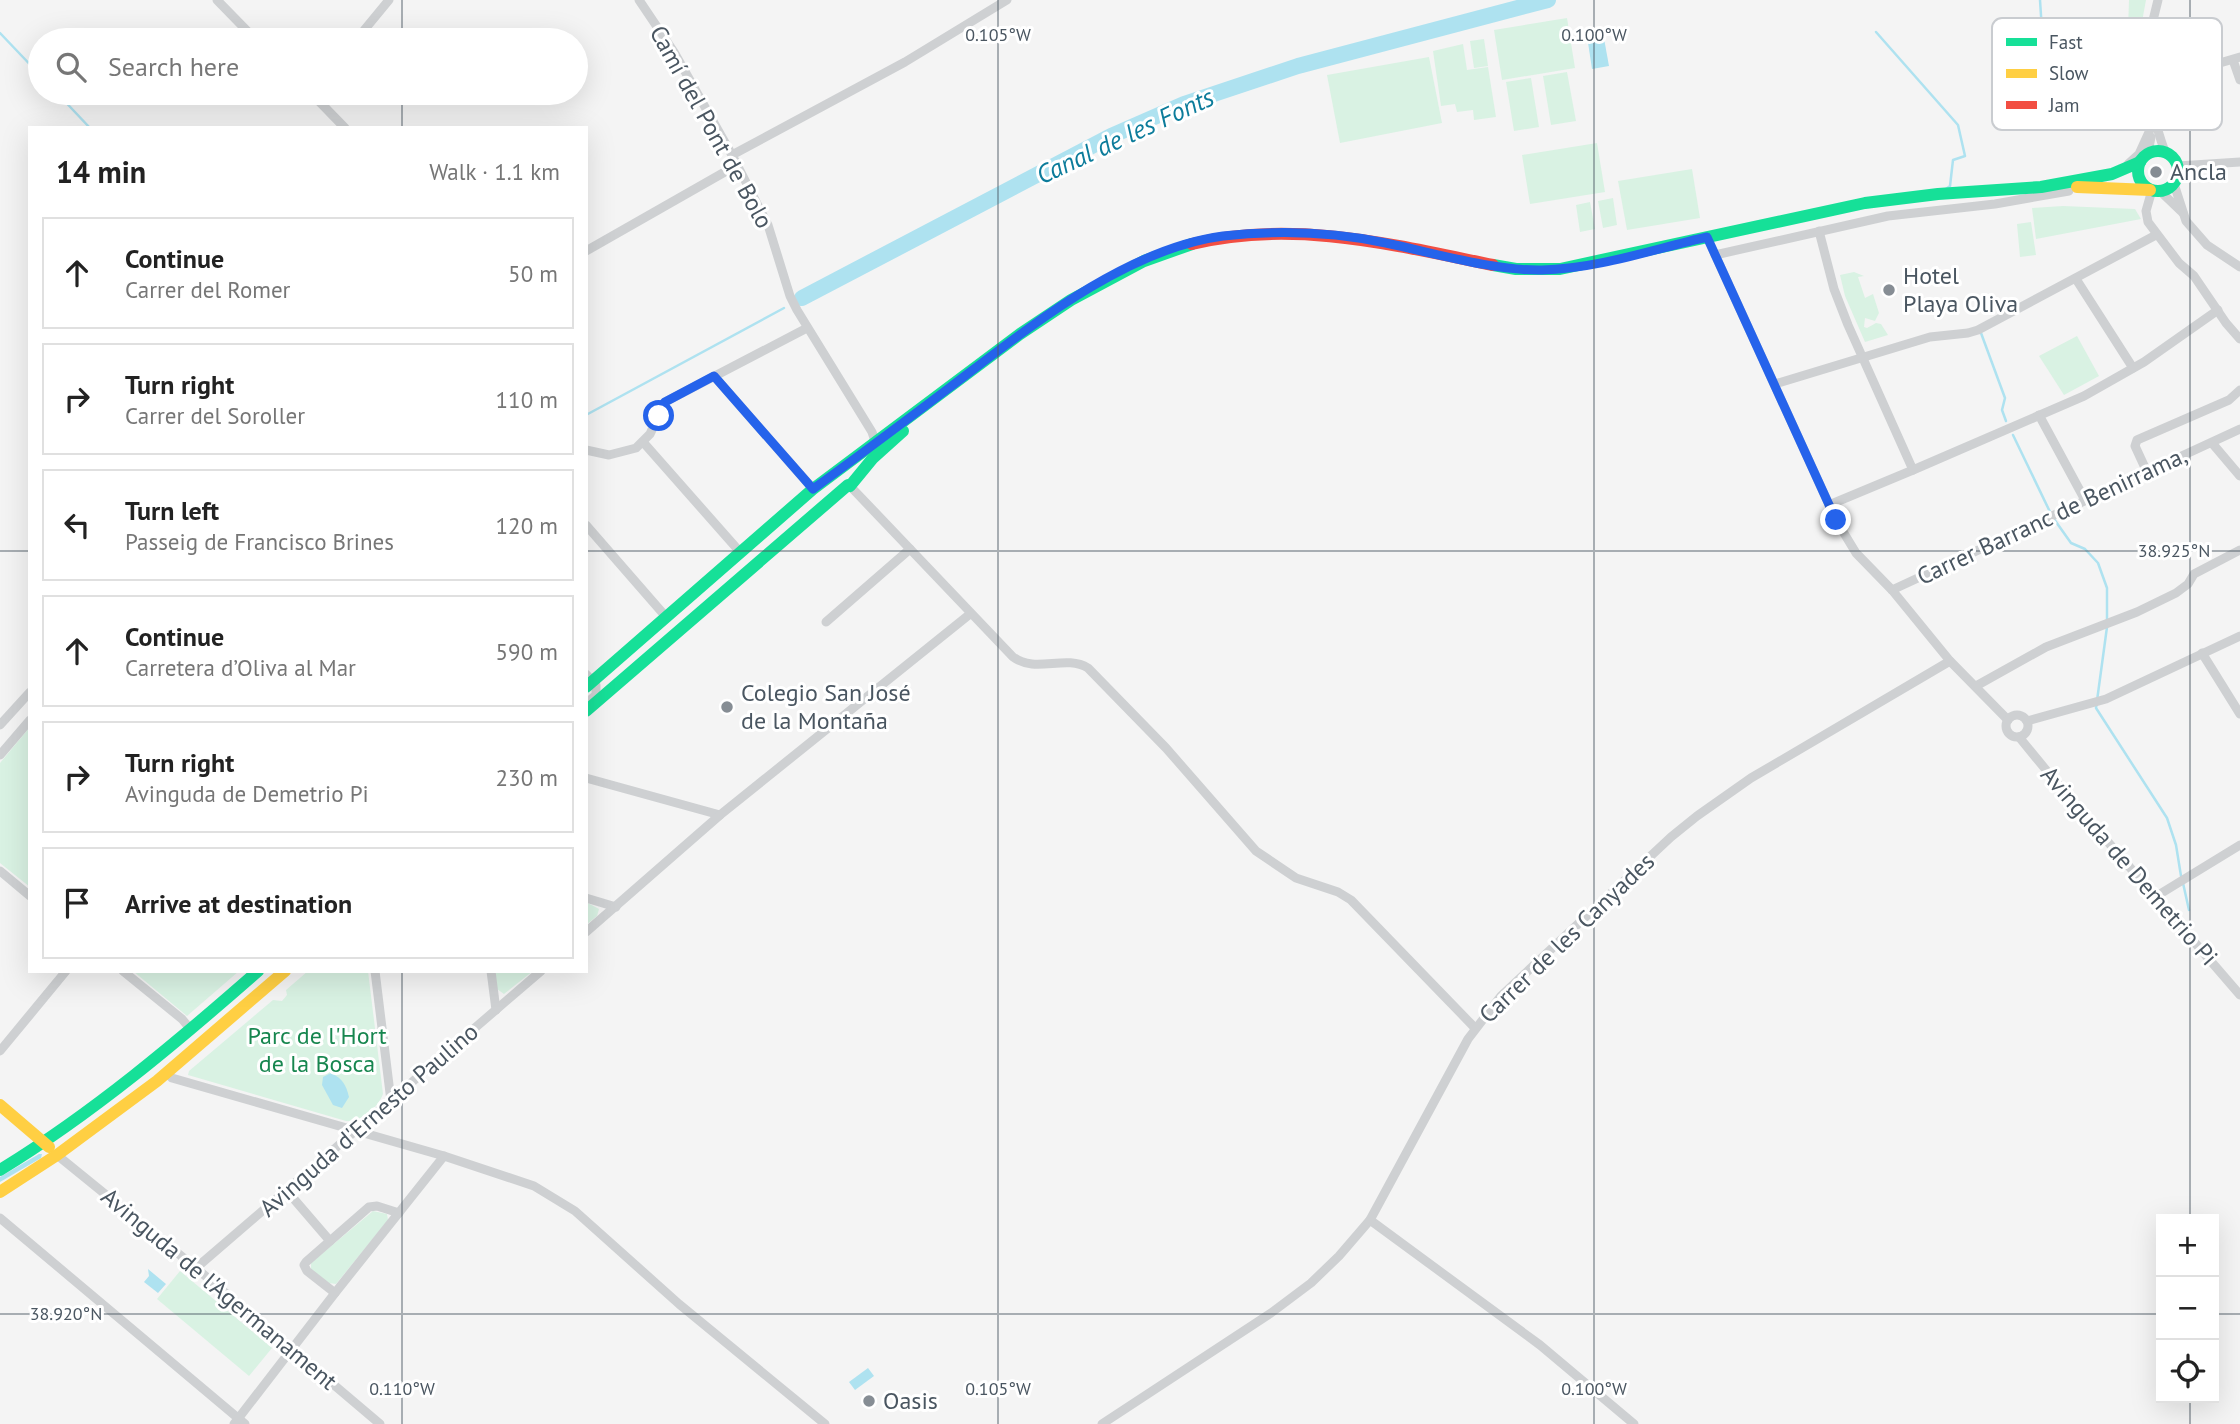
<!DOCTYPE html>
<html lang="en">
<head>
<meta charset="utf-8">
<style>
	body { margin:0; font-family:"PT Sans",sans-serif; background:#f6f6f6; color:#222 }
	.controls { position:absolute; right:21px; bottom:21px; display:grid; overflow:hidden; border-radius:0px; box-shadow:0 7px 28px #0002 }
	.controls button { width:63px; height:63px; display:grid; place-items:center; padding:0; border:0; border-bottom:2px solid #e0e0e0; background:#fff; color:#222; font:35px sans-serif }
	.stop { position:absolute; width:21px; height:21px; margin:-16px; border:5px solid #2563eb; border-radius:50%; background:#fff }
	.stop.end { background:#2563eb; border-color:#fff; box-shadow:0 2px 7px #0008 }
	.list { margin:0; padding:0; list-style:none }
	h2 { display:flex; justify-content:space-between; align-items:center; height:91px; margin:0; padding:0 28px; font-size:30px }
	h2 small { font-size:23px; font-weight:400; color:#767676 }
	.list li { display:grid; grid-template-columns:46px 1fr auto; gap:21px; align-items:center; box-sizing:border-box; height:112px; margin:0 14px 14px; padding:0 14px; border:2px solid #e0e0e0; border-radius:0px }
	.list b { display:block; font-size:26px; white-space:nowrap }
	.list p { margin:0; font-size:23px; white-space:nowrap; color:#767676 }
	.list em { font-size:23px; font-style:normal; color:#767676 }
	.icon { flex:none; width:38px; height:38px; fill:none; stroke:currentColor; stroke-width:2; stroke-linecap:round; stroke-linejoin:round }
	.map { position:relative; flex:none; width:2240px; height:1424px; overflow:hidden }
	.search { position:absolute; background:#fff; box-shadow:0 7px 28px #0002; left:28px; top:28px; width:560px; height:77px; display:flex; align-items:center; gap:18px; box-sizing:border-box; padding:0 24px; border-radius:38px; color:#767676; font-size:26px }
	.panel { position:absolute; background:#fff; box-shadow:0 7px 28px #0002; left:28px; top:126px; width:560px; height:847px; border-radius:0px }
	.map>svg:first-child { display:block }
	.green { fill:#d9f2e3 }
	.water { fill:#aee2f0 }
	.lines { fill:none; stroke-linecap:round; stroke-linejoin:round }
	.stream { stroke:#aee2f0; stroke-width:2.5 }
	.river { stroke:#aee2f0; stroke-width:16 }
	.street { stroke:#ced0d2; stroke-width:9 }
	.fast { stroke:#16e098; stroke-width:12 }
	.slow { stroke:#ffcf43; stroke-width:12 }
	.jam { stroke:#f24e42; stroke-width:12 }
	.route { stroke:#2563eb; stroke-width:9 }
	.ticks { fill:none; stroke:#4a5661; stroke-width:2; stroke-opacity:0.45 }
	.poi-dot { fill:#868d94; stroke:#fff; stroke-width:2.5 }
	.labels { text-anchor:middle; stroke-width:6; stroke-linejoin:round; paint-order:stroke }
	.street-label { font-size:24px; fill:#4a5661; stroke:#fff }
	.poi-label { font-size:24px; fill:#4a5661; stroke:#fff; text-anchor:start }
	.park-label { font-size:24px; fill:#17864f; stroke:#fff }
	.water-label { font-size:26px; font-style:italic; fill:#0c7c9b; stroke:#fff }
	.key { fill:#fff; stroke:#c9ccd0; stroke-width:2 }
	.key-label { font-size:19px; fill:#4a5661 }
	.ticks-label { font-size:18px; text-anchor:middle; fill:#4a5661; stroke:#fff; stroke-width:6; stroke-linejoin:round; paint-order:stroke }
</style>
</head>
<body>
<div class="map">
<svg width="2240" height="1424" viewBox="0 0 2240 1424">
	<rect width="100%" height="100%" fill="#f4f4f4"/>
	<g class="green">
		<path d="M2129 0H2146L2137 49 2135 89H2126Z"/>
		<path d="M1567 18 1575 68 1502 80 1494 30Z"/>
		<path d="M1484 39 1488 66 1474 68 1470 41Z"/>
		<path d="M1463 44 1467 70 1488 67 1496 117 1474 120 1473 110 1457 112 1455 104 1441 106 1433 51Z"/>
		<path d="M1429 57 1442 123 1340 143 1327 75Z"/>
		<path d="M1567 72 1576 121 1551 125 1543 76Z"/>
		<path d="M1531 78 1539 127 1514 131 1506 82Z"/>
		<path d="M1597 143 1605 192 1530 204 1522 155Z"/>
		<path d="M1692 169 1700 218 1627 230 1618 181Z"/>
		<path d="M1613 198 1617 225 1603 228 1598 201Z"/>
		<path d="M1590 202 1595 229 1580 232 1576 205Z"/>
		<path d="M2063 206 2135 209 2141 219 2036 239 2032 208Z"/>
		<path d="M2031 222 2036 255 2020 257 2017 224Z"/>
		<path d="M1854 272 1864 276 1858 277 1865 298 1873 294 1879 313 1875 321 1865 318 1864 327 1867 328 1876 323 1881 324 1888 335 1865 342 1845 296 1840 275Z"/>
		<path d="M2077 336 2099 376 2064 395 2039 356Z"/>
		<path d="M30 727V887L0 863V763Z"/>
		<path d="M586 902 599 909 597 916 586 925Z"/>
		<path d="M133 971H239L187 1016Z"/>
		<path d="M308 971H368L383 1094C378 1108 361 1122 346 1121L188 1075 189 1071 273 1000 282 1001 287 995 286 990Z"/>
		<path d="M495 971H533L504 994 497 989Z"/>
		<path d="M373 1211 387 1214 388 1220 336 1284 329 1283 311 1269V1263Z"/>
		<path d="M180 1271 272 1348 249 1376 157 1299Z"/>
	</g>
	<g class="water">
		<path d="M1603 33 1609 66 1592 69 1587 36Z"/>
		<path d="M331 1073C343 1079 346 1085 349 1097L342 1108 333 1105 322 1085 323 1077Z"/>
		<path d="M39 1154H42L41 1158 0 1182V1177Z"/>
		<path d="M148 1269 166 1284 158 1293 144 1282 149 1276Z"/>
		<path d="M868 1368 874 1376 855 1390 849 1382Z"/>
	</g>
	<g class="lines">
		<g class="stream">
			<path d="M2040 0 2047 107"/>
			<path d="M1876 32 1958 125 1965 156 1953 160 1950 186 1946 189"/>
			<path d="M0 33 40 75"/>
			<path d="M57 93 90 128"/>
			<path d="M1981 333 2005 398 2002 410 2006 421"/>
			<path d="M586 415 784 308"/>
			<path d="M2013 435 2051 514"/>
			<path d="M2054 519 2071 543 2085 549 2098 563 2107 588V620"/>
			<path d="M2107 627 2096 708 2167 818 2176 845 2181 876"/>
			<path d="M2183 883 2189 910"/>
		</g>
		<path class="river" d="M802 298 1111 136 1184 104 1298 66 1548 0"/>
		<g class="street">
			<path d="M217 0 256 40"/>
			<path d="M639 0 674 52 732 155 768 225 790 296 797 310 872 432 877 447"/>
			<path d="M2158 0C2142 58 2145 96 2165 152"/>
			<path d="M356 40 389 0"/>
			<path d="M2233 60 2240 80"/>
			<path d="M2147 71 2213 65 2240 57"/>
			<path d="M311 93 345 128"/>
			<path d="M2148 153 2151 137"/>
			<path d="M732 155 905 62 1007 0"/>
			<path d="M2128 164 2139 154 2154 121"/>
			<path d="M2178 166 2240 162"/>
			<path d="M2174 184 2186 221 2207 245 2240 267"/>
			<path d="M2152 190 2146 211 2148 222 2179 263 2194 276 2226 323 2240 339"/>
			<path d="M2160 191 2183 213"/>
			<path d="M1819 231 1834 289 1848 325 1913 470 1829 505"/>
			<path d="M1707 237 1836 520 1856 553 1892 590 1950 661 2008 720"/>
			<path d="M586 251 737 165"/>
			<path d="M1715 255 1888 216 1995 204 2069 191"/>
			<path d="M2076 279 2133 368"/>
			<path d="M714 376 813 489"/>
			<path d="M1775 384 1930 337 1968 333 1978 330 2156 235"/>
			<path d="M2039 415 2085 500"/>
			<path d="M643 442 740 552"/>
			<path d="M2212 443 2240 476"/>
			<path d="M586 450 609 455 636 448 650 434 665 402 807 328"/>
			<path d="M1913 470 2084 396 2144 362 2218 310"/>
			<path d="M2147 472 2135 446 2137 440 2229 400 2240 390"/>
			<path d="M850 486 1013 657C1036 674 1065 654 1088 668L1166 748 1256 851 1296 878 1338 892 1351 900 1475 1028"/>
			<path d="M586 525 667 618"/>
			<path d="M1892 590 2240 429"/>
			<path d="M826 622 910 549"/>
			<path d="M2202 653 2240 714"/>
			<path d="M586 674 596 685V695L589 701"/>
			<path d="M1976 686 2046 647 2137 612 2176 593 2188 584 2194 574 2240 550"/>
			<circle cx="2017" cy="726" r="11"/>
			<path d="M2027 721 2106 699 2240 636"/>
			<path d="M0 725 30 692"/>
			<path d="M2019 737 2051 776 2240 995"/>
			<path d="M0 755 30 720"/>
			<path d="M586 778 720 815"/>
			<path d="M0 871 30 896"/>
			<path d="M2155 897 2240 845"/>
			<path d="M586 898 616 907"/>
			<path d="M586 932 720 815 970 614"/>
			<path d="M123 971 182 1019 191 1030"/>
			<path d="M375 971 391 1101"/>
			<path d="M491 971 496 1010"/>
			<path d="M0 1051 66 971"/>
			<path d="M167 1073 172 1078 444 1156 534 1186 575 1211 679 1304 825 1424"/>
			<path d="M57 1155 196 1268 380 1424"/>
			<path d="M287 1191 330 1241"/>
			<path d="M0 1218 245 1424"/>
			<path d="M1370 1220 1540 1345 1634 1424"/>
			<path d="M196 1268 541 971"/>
			<path d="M335 1293 307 1271 304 1265 306 1262 369 1207 377 1206 399 1213"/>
			<path d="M234 1424 335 1293 444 1156"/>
			<path d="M1102 1424 1271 1313 1311 1283 1339 1256 1370 1220 1468 1039 1501 996 1671 837 1697 816 1751 778 1950 661"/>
		</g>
		<g class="fast">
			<circle cx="2158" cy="171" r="20"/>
			<path d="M1493 265 1516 269H1560L1865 203 1938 194 2041 187 2112 174 2140 162"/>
			<path d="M586 687 813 489 1020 334 1071 300 1144 261 1192 244"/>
			<path d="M586 711 848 485 850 486 873 458 903 431"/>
			<path d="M0 1170C93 1113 176 1043 258 971"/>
		</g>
		<g class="slow">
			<path d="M2077 187 2150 190"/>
			<path d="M0 1105 49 1147"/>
			<path d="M0 1192 57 1155 157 1081 285 971"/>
		</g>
		<path class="jam" d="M1192 244C1292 219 1395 245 1493 265"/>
	</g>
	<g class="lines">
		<path class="route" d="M659 416 662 405 665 402 714 376 813 489C859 456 904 422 949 388 1026 330 1124 249 1223 236 1277 230 1334 232 1386 243 1434 253 1494 271 1542 270 1597 269 1654 249 1707 237L1836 520"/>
	</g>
	<path class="ticks" d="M402 0V40M998 0V1424M1594 0V1424M2190 0V1219M402 93V128M0 551H30M586 551H2240M402 971V1424M0 1314H2161M2214 1314H2240M2190 1398V1424"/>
	<g class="poi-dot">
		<circle cx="2156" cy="172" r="7"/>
		<circle cx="1889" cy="290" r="7"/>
		<circle cx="727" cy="707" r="7"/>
		<circle cx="869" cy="1401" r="7"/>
	</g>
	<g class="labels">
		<g class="street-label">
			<text transform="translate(711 127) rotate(61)" y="8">Camí del Pont de Bolo</text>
			<text transform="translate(2052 516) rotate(-25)" y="8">Carrer Barranc de Benirrama,</text>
			<text transform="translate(2129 866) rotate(49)" y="8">Avinguda de Demetrio Pi</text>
			<text transform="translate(1567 938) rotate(-44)" y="8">Carrer de les Canyades</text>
			<text transform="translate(369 1120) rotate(-41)" y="8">Avinguda d'Ernesto Paulino</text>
			<text transform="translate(219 1289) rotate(40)" y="8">Avinguda de l'Agermanament</text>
		</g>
		<g class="poi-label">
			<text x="2170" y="180">Ancla</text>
			<text x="1903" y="284">Hotel<tspan x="1903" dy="28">Playa Oliva</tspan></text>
			<text x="741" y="701">Colegio San José<tspan x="741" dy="28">de la Montaña</tspan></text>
			<text x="883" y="1409">Oasis</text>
		</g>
		<g class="park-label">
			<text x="317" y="1044">Parc de l'Hort<tspan x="317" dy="28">de la Bosca</tspan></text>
		</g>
		<g class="water-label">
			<text transform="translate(1125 136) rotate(-25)" y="9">Canal de les Fonts</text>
		</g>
	</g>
	<rect x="1992" y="18" width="230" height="112" rx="10" class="key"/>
	<rect x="2006" y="38" width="31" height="8" fill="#16e098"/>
	<rect x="2006" y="69" width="31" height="9" fill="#ffcf43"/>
	<rect x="2006" y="101" width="31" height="8" fill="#f24e42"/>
	<g class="key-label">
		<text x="2049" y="49">Fast</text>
		<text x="2049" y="80">Slow</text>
		<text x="2049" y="112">Jam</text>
	</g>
	<g class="ticks-label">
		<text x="998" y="41">0.105°W</text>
		<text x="1594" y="41">0.100°W</text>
		<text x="2174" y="557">38.925°N</text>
		<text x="66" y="1320">38.920°N</text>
		<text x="402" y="1395">0.110°W</text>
		<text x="998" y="1395">0.105°W</text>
		<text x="1594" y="1395">0.100°W</text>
	</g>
</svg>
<div class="controls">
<button>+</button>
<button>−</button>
<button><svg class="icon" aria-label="locate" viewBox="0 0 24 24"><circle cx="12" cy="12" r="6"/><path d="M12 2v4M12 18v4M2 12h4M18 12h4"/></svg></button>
</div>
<div class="stop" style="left:659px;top:416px"></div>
<div class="stop end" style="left:1836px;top:520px"></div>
<div class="search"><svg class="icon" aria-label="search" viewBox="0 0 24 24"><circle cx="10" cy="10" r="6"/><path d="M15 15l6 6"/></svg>Search here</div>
<section class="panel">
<h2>14 min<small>Walk · 1.1 km</small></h2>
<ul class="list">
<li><svg class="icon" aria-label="ahead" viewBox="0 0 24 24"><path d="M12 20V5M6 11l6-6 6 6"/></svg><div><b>Continue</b><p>Carrer del Romer</p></div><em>50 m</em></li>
<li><svg class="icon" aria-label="right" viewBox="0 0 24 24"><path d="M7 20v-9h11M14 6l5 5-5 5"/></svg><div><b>Turn right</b><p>Carrer del Soroller</p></div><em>110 m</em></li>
<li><svg class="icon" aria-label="left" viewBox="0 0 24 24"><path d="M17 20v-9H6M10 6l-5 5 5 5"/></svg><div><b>Turn left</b><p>Passeig de Francisco Brines</p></div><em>120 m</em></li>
<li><svg class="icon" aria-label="ahead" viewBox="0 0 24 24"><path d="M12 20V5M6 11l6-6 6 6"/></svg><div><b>Continue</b><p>Carretera d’Oliva al Mar</p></div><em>590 m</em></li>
<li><svg class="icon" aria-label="right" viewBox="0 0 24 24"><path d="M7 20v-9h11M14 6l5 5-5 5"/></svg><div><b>Turn right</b><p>Avinguda de Demetrio Pi</p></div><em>230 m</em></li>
<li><svg class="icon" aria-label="arrive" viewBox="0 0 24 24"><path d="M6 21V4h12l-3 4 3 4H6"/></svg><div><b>Arrive at destination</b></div></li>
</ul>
</section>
</div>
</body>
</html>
